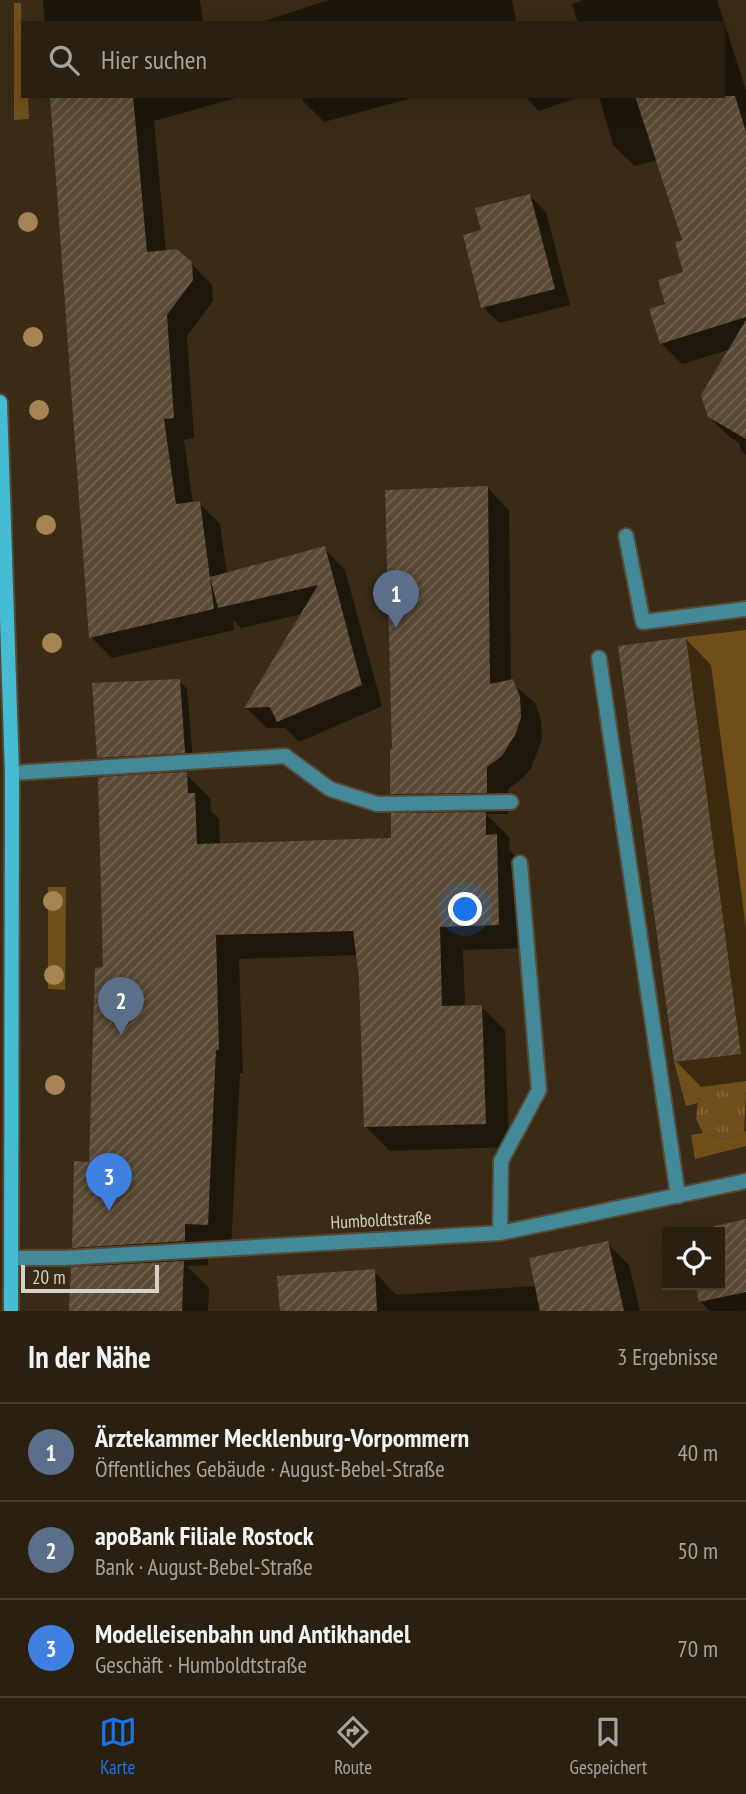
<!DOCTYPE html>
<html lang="de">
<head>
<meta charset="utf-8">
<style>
	body { margin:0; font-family:"PT Sans Narrow",sans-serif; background:#332819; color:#f1f3f6 }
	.controls { position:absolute; right:21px; bottom:21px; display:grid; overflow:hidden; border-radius:0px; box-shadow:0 7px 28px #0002 }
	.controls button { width:63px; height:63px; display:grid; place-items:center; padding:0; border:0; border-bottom:2px solid #473e30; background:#2b2010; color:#f1f3f6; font:35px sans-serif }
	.scale { position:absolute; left:21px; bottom:18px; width:138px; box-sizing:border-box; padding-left:7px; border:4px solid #d9d0c4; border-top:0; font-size:19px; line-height:24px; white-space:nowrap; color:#d9d0c4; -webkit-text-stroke:5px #392b16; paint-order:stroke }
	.you { position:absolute; left:466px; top:910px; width:24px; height:24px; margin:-18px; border:5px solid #fff; border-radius:50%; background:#1a73e8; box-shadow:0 0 0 10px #1a73e833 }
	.badge { display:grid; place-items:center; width:46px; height:46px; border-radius:50%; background:#1a73e8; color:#fff; font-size:23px; font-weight:700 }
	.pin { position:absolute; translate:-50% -58px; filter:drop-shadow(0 2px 4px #0008) }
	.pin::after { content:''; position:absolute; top:37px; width:24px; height:21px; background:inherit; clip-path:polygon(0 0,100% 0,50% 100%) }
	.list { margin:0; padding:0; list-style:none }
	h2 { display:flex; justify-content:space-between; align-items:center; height:91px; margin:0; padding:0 28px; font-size:30px }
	h2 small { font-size:23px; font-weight:400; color:#a6a39f }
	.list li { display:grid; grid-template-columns:46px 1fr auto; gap:21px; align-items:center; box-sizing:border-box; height:98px; padding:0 28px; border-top:2px solid #473e30 }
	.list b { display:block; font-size:26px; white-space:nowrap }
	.list p { margin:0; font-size:23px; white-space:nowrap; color:#a6a39f }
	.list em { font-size:23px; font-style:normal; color:#a6a39f }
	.icon { flex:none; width:38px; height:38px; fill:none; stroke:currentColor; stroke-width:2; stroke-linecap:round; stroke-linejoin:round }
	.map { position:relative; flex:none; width:746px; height:1311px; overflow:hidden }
	.search { position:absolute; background:#2b2010; box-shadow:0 7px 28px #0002; left:21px; right:21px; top:21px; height:77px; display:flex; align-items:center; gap:18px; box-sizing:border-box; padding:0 24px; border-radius:0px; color:#a6a39f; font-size:26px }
	.sheet { height:385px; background:#2b2010 }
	nav { display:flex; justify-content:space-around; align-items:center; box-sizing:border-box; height:98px; border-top:2px solid #473e30; background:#2b2010; font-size:19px; color:#a6a39f }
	nav a { display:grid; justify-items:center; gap:4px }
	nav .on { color:#1a73e8 }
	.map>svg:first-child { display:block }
	.grass { fill:#704f1a }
	.park { fill:url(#park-tufts) }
	.shadow { fill:#0007 }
	.building { fill:url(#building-hatch) }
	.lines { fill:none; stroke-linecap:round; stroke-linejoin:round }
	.lane-casing { stroke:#564935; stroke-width:18 }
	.street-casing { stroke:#564935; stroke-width:18 }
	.secondary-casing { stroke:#564935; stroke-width:18 }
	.lane { stroke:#448997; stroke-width:14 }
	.street { stroke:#448997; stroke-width:14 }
	.secondary { stroke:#43bcd4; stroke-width:14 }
	.tree { fill:#a68453 }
	.labels { text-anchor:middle; stroke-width:6; stroke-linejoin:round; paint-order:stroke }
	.street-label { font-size:18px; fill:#d9d0c4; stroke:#392b16 }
</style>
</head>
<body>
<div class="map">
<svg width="746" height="1311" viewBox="0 0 746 1311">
	<defs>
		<pattern id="park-tufts" width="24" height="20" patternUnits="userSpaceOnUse" patternTransform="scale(1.75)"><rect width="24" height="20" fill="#704f1a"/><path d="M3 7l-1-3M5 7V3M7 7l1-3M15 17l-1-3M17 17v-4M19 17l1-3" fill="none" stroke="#84673a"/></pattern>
		<pattern id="building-hatch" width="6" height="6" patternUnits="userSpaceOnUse" patternTransform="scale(1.75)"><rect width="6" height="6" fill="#5a4a35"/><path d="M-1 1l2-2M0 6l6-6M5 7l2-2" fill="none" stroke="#716351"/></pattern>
	</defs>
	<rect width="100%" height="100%" fill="#392b16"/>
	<g class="grass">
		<path d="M14 3H21L23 96H28L29 119 14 120Z"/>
		<path d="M746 630V1094L742 1089 699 1095 698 1103 686 1106 674 1062 741 1053 686 637Z"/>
		<path d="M48 887H66L65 990 48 989Z"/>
		<path d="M746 1130V1146L695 1159 691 1135 703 1133 723 1139 744 1133Z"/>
	</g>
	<path class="park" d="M715 1087 742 1089 746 1094 744 1133 723 1139 703 1133 696 1119 699 1095Z"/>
	<g class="shadow">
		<path d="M43 0H200L203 23H45Z"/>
		<path d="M329 0H512L516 20 503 23H258Z"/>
		<path d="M583 0H717L746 90V455L741 450 739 443 731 438 709 417 731 349 682 364 661 343 667 305 686 273 684 241 657 160 635 166 613 145 599 96H723V23H578L572 4Z"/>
		<path d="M52 96H243L154 121 166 252 191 263 212 285 213 301 187 336 194 438 184 440 193 504 199 503 220 524 227 575 324 548 345 570 382 706 299 742 285 728H267L246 708 302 614 241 628 233 620 234 630 112 658 91 637Z"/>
		<path d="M302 96H407L408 99 324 122 303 101Z"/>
		<path d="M525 96H582L539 111Z"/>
		<path d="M530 196 546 212 570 305 499 323 483 307V231Z"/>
		<path d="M488 488 509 510 511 682 535 703 541 720 542 740 531 768 524 777 508 789V814H486L510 838 509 850 520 860 522 948 463 950 465 1007 481 1006 505 1030 509 1147 390 1151 366 1127 360 977 358 955 239 959 243 1073H240L231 1248 208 1247V1265L187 1266 209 1288 208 1311H71L94 1268 73 1247 91 1164 105 969 186 774 210 798 211 811 219 819 220 845 393 840 414 815 392 793 394 750Z"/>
		<path d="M686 639 711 665 746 928V1081L701 1087 676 1061Z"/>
		<path d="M179 681 187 689 193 760 107 766 99 757Z"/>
		<path d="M746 1221V1311H710L701 1302 697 1285H720V1232H697Z"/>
		<path d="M607 1243 629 1265 640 1311H281L374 1271 396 1295 537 1286Z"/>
	</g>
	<g class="building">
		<path d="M50 96H133L147 252 177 249 192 262 193 280 167 315 174 418 164 419 176 504 200 501 214 609 89 638Z"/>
		<path d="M635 96H735L746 132V317L660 344 649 309 665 304 658 280 683 272 675 242 682 240Z"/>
		<path d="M530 194 555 289 481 308 463 235 481 230 475 208Z"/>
		<path d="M746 320V439L708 417 701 395Z"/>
		<path d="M488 486 490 684 513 679 520 697 521 717 516 733 502 756 487 767V793L390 794V749H392L385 490Z"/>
		<path d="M325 546 362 685 277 722 270 707 244 708 318 585 218 608 210 577Z"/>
		<path d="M686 637 741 1054 674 1062 618 646Z"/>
		<path d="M180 679 185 753 97 758 92 683Z"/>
		<path d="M187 772 188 793H195L197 844 391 838V813L486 812V835L497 834 499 925 440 927 442 1006 482 1005 486 1124 364 1127 359 977 353 931 216 935 219 1050H216L208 1225 185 1224V1241L72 1248 74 1161 89 1162 95 968 103 967 98 777Z"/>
		<path d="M746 1219V1292L699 1302 695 1285H720V1232H689Z"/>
		<path d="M608 1241 624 1311H540L529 1258Z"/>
		<path d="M184 1261 182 1311H69L71 1267Z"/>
		<path d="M375 1269 377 1311H280L277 1276Z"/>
	</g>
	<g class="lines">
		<defs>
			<g id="lane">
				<path d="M626 536 643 622 746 609"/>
				<path d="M599 658 678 1196"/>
				<path d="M12 773 285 756 330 789 377 804 511 802"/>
				<path d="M500 1233 501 1161 539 1090 520 863"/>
			</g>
			<path id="street" d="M13 1258H64L500 1233 746 1181"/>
			<path id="secondary" d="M0 402 12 773 11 1311"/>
		</defs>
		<use href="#lane" class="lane-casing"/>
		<use href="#street" class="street-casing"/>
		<use href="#secondary" class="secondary-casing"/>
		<use href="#lane" class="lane"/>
		<use href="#street" class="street"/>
		<use href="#secondary" class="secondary"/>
	</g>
	<g class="tree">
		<circle cx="28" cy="222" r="10"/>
		<circle cx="33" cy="337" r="10"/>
		<circle cx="39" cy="410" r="10"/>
		<circle cx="46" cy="525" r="10"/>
		<circle cx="52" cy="643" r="10"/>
		<circle cx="53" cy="901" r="10"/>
		<circle cx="54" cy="975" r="10"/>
		<circle cx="55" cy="1085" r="10"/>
	</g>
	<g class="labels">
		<g class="street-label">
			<text transform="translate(381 1220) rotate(-3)" y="6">Humboldtstraße</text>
		</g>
	</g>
</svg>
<div class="controls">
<button><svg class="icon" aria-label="locate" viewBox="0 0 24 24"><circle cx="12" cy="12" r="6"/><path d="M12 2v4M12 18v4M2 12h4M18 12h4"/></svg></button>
</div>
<div class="scale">20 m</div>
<div class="you"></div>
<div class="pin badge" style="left:396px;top:628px;background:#5c6f8a">1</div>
<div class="pin badge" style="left:121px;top:1035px;background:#5c6f8a">2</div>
<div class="pin badge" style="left:109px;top:1211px;background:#3f7fe0">3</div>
<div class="search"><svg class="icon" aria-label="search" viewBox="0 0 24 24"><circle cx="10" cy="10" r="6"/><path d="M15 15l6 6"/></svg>Hier suchen</div>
</div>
<section class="sheet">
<h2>In der Nähe<small>3 Ergebnisse</small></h2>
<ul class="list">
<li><span class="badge" style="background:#5c6f8a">1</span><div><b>Ärztekammer Mecklenburg-Vorpommern</b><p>Öffentliches Gebäude · August-Bebel-Straße</p></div><em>40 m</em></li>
<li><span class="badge" style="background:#5c6f8a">2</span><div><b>apoBank Filiale Rostock</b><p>Bank · August-Bebel-Straße</p></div><em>50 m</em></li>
<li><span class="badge" style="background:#3f7fe0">3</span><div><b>Modelleisenbahn und Antikhandel</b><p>Geschäft · Humboldtstraße</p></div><em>70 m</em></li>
</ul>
</section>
<nav>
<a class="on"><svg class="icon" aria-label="map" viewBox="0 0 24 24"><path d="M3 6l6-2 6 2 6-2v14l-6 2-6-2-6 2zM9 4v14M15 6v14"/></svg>Karte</a>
<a><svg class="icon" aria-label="directions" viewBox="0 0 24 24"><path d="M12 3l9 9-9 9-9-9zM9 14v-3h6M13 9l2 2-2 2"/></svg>Route</a>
<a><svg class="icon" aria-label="saved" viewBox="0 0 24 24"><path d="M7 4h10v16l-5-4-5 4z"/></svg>Gespeichert</a>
</nav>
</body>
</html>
